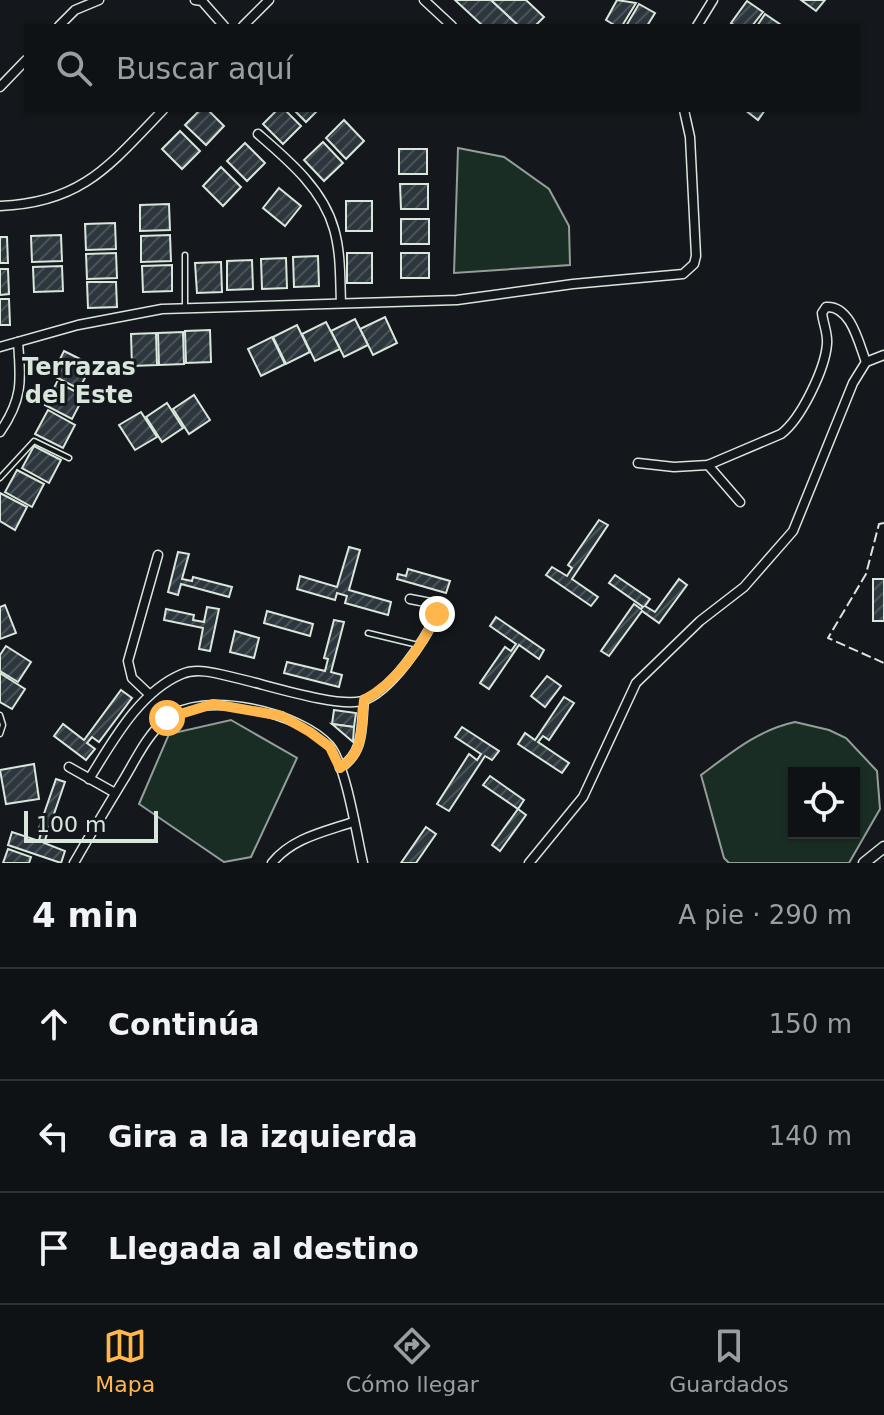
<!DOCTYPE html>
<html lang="es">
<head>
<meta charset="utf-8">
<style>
	body { margin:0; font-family:"DejaVu Sans",sans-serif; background:#181b1e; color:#f1f3f6 }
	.controls { position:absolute; right:24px; bottom:24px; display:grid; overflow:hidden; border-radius:0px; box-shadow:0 2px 6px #0004 }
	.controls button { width:72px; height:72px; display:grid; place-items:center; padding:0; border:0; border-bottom:2px solid #2f3234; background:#0f1215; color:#f1f3f6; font:40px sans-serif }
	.scale { position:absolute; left:24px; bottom:20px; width:134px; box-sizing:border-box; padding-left:8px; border:4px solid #d8e6dc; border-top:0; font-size:22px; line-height:28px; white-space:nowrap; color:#d8e6dc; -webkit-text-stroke:6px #14181c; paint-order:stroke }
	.stop { position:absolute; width:24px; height:24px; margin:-18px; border:6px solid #ffb74d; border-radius:50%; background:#fff }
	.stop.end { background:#ffb74d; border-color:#fff; box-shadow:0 2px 8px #0008 }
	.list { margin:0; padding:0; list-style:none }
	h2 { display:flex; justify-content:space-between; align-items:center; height:104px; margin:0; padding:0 32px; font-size:34px }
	h2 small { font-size:26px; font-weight:400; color:#9b9ea0 }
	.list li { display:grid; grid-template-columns:52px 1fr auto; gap:24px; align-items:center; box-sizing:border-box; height:112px; padding:0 32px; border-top:2px solid #2f3234 }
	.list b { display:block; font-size:30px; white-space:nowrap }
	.list em { font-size:26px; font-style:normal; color:#9b9ea0 }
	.icon { flex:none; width:44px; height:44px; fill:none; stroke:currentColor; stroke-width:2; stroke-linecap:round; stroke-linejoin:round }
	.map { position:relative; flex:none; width:884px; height:863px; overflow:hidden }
	.search { position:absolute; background:#0f1215; box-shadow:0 2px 6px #0004; left:24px; right:24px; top:24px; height:88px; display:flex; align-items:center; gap:20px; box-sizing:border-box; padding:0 28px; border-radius:0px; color:#9b9ea0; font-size:30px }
	.sheet { height:440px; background:#0f1215 }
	nav { display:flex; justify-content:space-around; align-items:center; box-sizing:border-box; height:112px; border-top:2px solid #2f3234; background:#0f1215; font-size:22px; color:#9b9ea0 }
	nav a { display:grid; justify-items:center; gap:4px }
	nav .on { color:#ffb74d }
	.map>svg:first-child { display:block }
	.garden { fill:#1a2d24; stroke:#939e99; stroke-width:2; fill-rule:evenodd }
	.building { fill:url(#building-hatch); stroke:#d8e6dc; stroke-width:2 }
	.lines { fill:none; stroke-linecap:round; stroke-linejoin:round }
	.service-casing { stroke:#d8e6dc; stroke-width:7 }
	.minor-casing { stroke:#d8e6dc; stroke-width:11 }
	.tertiary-casing { stroke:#d8e6dc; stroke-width:13 }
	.service { stroke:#14181c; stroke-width:4 }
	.minor { stroke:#14181c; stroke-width:8 }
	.tertiary { stroke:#14181c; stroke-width:10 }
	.fence { stroke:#d8e6dc; stroke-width:2; stroke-dasharray:10 4; stroke-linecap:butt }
	.route { stroke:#ffb74d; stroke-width:10 }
	.labels { text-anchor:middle; stroke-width:6; stroke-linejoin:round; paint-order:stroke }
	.neighbourhood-label { font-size:24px; font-weight:bold; fill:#d8e6dc; stroke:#14181c }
</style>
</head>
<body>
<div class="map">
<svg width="884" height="863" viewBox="0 0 884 863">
	<defs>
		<pattern id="building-hatch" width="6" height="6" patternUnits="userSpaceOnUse" patternTransform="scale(2)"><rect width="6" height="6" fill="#2c363c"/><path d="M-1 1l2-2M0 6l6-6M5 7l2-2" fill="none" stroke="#4a5358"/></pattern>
	</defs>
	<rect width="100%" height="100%" fill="#14181c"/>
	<g class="garden">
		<path d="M458 148 504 157 549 189 569 226 570 265 454 273Z"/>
		<path d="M231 720 297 758 251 857 224 862 139 804 169 734Z"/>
		<path d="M795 722 829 730 846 738 877 771 880 809 849 863H729L724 858 701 775C732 752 758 730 795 722ZM854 773V833H794V773Z"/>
	</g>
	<g class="building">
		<path d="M455 0H491L519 26H483Z"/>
		<path d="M491 0H526L544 17 535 26H519Z"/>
		<path d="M617 0 636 3 622 26H616L606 20Z"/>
		<path d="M801 0H825L816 11Z"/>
		<path d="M747 1 763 12 752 26H735L731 23Z"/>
		<path d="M639 4 655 13 647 26H626Z"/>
		<path d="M765 14 781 25 780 26H757Z"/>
		<path d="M200 110H208L224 126 206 145 185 125Z"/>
		<path d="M277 110H285L301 126 283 144 263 124Z"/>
		<path d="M294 110H318L306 122Z"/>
		<path d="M745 110H765L758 120Z"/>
		<path d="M344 120 364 141 346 159 326 138Z"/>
		<path d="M180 131 200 151 182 169 162 149Z"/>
		<path d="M323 142 343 163 324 181 304 160Z"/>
		<path d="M245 143 265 163 247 181 227 161Z"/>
		<rect x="399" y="149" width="28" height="25"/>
		<path d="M221 167 241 187 223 206 203 186Z"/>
		<path d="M400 184H428V209H401Z"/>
		<path d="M279 188 301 206 285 226 263 208Z"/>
		<rect x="346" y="201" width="26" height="30"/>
		<path d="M169 204 170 230 140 231V205Z"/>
		<rect x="401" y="219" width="28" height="25"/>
		<path d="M115 223 116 249 86 250 85 224Z"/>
		<path d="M61 235 62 261 32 262 31 236Z"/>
		<path d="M170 235 171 261 141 262V236Z"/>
		<path d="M0 237H7L8 263H0Z"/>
		<path d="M116 253 117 278 87 279 86 254Z"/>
		<rect x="347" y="253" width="25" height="30"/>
		<rect x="401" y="253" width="28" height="25"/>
		<path d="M318 256 319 286 294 287 293 257Z"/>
		<path d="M286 258 287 288 262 289 261 259Z"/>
		<path d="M252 260 253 289 227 290V261Z"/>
		<path d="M221 262 222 292 197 293 195 263Z"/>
		<path d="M172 265V291L143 292 142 266Z"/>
		<path d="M62 266 63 291 34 292 33 267Z"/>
		<path d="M0 269H8L9 294 0 295Z"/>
		<path d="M87 282H116L117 307 88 308Z"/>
		<path d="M0 299H9L10 325H0Z"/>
		<path d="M385 317 397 343 373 355 360 329Z"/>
		<path d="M355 319 368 345 344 357 331 331Z"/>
		<path d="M326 322 340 349 315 361 302 334Z"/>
		<path d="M297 325 310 352 286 364 273 337Z"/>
		<path d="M210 330 211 362 186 363 185 331Z"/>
		<path d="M183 332 184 364 159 365 158 333Z"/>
		<path d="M156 333 157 365 132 366 131 334Z"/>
		<path d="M272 337 285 364 261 376 248 349Z"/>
		<path d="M64 351 92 365 79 389 52 375Z"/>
		<path d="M57 382 84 396 72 419 45 405Z"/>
		<path d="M194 395 210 420 189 434 173 409Z"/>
		<path d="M167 403 183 428 162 442 146 417Z"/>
		<path d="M48 410 75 425 63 448 35 434Z"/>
		<path d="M141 412 157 437 135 450 119 425Z"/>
		<path d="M34 446 61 460 49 483 22 468Z"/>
		<path d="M17 470 44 484 32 507 5 492Z"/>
		<path d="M0 493 27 507 15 530 0 521Z"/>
		<path d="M599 520 608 525 572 579 598 597 591 606 546 575 552 567 567 576 572 568 568 565Z"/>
		<path d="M349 547 360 550 349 590 391 602 388 615 345 603 347 596 337 593 335 600 297 589 300 576 337 587Z"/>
		<path d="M178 552 189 554 182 579 192 581 193 577 232 587 229 597 181 584 178 595 168 592Z"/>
		<path d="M408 569 450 581 446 593 397 579 398 574 406 576Z"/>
		<path d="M615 575 650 599 645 606 655 612 679 579 687 585 659 623 642 611 609 656 601 651 634 604 641 609 643 607 609 583Z"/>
		<rect x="873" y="579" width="11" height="42"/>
		<path d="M5 605 16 633 0 639V607Z"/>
		<path d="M207 607 219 609 210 651 199 649 203 628 164 620 166 609 194 615 193 620 204 622Z"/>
		<path d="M267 611 313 624 310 636 264 623Z"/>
		<path d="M496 617 544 650 539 659 519 645 489 689 480 683 505 647 511 651 516 644 490 626Z"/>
		<path d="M334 620 344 622 331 672 342 675 339 687 284 673 287 662 325 671 328 659 324 658Z"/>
		<path d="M235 631 259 638 254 658 230 652Z"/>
		<path d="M6 646 31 662 18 682 0 671V655Z"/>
		<path d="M0 673 25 689 12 709 0 702Z"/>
		<path d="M547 676 561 686 545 707 531 696Z"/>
		<path d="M121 690 132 698 99 742 92 737 87 743 95 749 86 760 54 736 63 724 84 740Z"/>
		<path d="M564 697 574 703 549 740 543 736 538 742 569 763 562 773 518 744 525 733 535 740Z"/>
		<path d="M334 710 356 713 354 727 332 724Z"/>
		<path d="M332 724 354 727 353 742Z"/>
		<path d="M462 727 499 751 492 760 485 756 449 811 437 804 469 754 477 760 481 754 455 737Z"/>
		<path d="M34 764 39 799 6 804 0 770Z"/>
		<path d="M490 776 524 800 518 809 483 785Z"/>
		<path d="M56 779 65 782 44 843 65 851 61 863 8 845 12 832 39 841 41 832 38 831Z"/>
		<path d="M518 809 526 815 500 851 492 845Z"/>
		<path d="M426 827 436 834 416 863H401Z"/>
		<path d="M8 849 31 857 29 863H3Z"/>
	</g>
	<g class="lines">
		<defs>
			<g id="service">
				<path d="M185 255V307"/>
				<path d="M0 478 34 441 69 458"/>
				<path d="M368 633 418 645"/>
				<path d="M0 715 3 725 0 734"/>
			</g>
			<g id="minor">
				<path d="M195 0 202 1 224 26"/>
				<path d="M424 0 452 26"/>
				<path d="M59 26 75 10 99 0"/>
				<path d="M243 26 269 0"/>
				<path d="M697 26 713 0"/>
				<path d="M0 87 26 60"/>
				<path d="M258 134C288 160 323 189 334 229 341 253 340 279 341 303"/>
				<path d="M0 206C82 203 110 165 163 110"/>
				<path d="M0 347 78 325 162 309 457 300 573 284 683 274 694 264 696 256 690 137 684 110"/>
				<path d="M0 432C23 399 21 381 18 342"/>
				<path d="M638 463 674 467 708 465 781 434C801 419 825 369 827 344 828 333 823 323 822 313L826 307C851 305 859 344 866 362"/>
				<path d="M708 465 740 502"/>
				<path d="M150 695 132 678 128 661 158 555"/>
				<path d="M69 767 115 793"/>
				<path d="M340 768C365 752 361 727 364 700"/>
				<path d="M89 779C113 741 139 692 182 674 198 667 219 674 236 678 264 684 337 708 362 701 391 692 425 640 437 614L436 604 410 599"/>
				<path d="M74 863C90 835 107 807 124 779 136 759 147 735 166 719 203 689 300 712 330 746 346 765 357 837 363 863"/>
				<path d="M272 863C292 838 324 832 353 822"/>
				<path d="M529 863 583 797 636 683 700 621 744 587 793 531 853 383 866 362 884 355"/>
			</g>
			<path id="tertiary" d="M864 863 884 847"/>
		</defs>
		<use href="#service" class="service-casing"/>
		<use href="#minor" class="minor-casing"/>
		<use href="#tertiary" class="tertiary-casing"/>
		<use href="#service" class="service"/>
		<use href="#minor" class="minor"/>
		<use href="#tertiary" class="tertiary"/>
		<path class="fence" d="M884 523 879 524 866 574 828 638 884 663"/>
	</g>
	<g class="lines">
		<path class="route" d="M167 718 213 704 282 716 310 732 330 747 340 768C365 752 361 727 364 700 396 683 422 646 437 614"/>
	</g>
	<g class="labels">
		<g class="neighbourhood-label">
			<text x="79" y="375">Terrazas<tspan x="79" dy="28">del Este</tspan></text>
		</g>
	</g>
</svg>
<div class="controls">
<button><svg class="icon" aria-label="locate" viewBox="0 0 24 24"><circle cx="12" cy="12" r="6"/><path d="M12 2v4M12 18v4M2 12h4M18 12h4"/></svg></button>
</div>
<div class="scale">100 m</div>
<div class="stop" style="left:167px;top:718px"></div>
<div class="stop end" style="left:437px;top:614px"></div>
<div class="search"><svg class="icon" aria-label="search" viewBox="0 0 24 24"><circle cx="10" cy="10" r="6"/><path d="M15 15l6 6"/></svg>Buscar aquí</div>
</div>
<section class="sheet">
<h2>4 min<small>A pie · 290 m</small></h2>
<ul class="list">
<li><svg class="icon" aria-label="ahead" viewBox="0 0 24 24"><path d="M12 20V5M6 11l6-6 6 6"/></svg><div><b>Continúa</b></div><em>150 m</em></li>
<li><svg class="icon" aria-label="left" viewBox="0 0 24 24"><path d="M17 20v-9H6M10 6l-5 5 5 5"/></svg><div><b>Gira a la izquierda</b></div><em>140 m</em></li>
<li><svg class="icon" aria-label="arrive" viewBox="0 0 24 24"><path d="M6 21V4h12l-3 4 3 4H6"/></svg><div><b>Llegada al destino</b></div></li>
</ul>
</section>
<nav>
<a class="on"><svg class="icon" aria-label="map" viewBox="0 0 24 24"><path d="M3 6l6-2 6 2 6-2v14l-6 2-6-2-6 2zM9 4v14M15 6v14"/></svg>Mapa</a>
<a><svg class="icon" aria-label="directions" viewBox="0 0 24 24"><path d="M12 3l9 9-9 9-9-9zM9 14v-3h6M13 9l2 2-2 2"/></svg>Cómo llegar</a>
<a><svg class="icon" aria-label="saved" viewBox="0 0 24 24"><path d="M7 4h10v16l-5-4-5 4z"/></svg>Guardados</a>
</nav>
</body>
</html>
